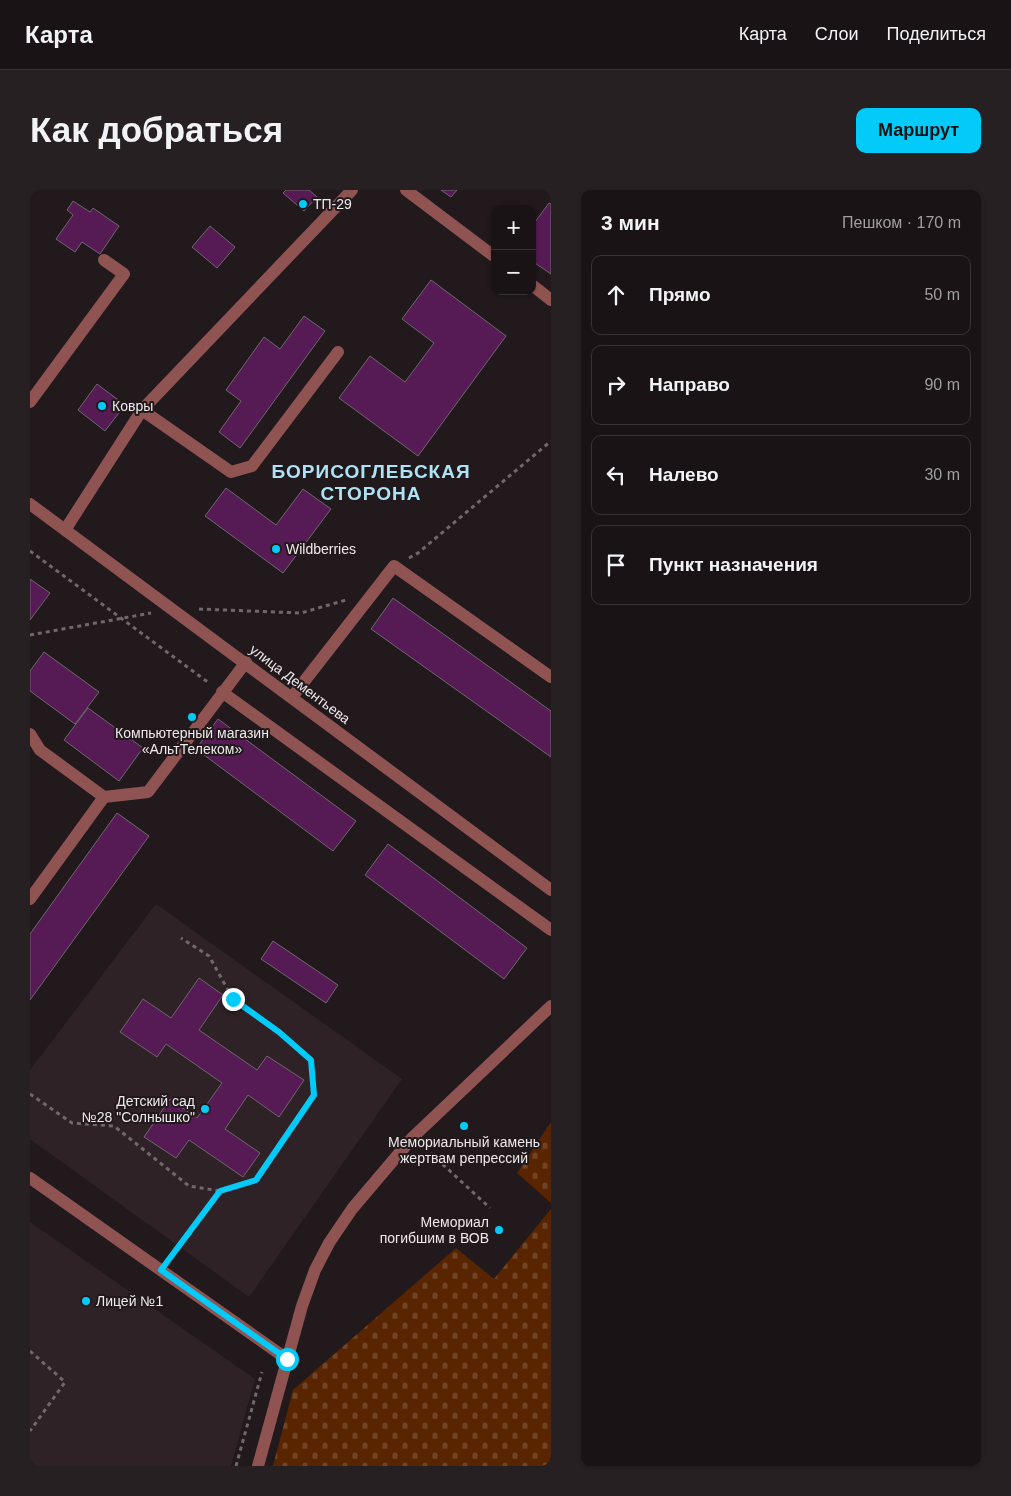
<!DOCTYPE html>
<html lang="ru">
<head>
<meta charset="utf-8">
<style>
	body { margin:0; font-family:Arial,sans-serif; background:#262022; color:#f1f3f6 }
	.controls { position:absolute; right:15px; top:15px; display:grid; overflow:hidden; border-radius:10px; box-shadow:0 1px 4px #0004 }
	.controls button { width:45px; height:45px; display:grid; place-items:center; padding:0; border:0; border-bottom:1px solid #373234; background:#191315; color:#f1f3f6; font:25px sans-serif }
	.stop { position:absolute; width:15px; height:15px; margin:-11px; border:4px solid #03cbf9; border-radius:50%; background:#fff }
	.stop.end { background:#03cbf9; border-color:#fff; box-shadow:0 1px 5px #0008 }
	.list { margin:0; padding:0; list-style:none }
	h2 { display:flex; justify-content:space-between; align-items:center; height:65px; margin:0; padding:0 20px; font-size:21px }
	h2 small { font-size:16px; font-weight:400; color:#9f9ea0 }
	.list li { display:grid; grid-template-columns:32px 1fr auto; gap:15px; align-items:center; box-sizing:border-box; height:80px; margin:0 10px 10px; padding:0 10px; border:1px solid #373234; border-radius:10px }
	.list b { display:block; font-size:19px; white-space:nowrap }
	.list em { font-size:16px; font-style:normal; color:#9f9ea0 }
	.icon { flex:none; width:28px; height:28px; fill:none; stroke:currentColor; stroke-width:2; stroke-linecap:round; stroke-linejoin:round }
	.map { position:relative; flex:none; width:521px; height:1276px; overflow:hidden; border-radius:10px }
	header { display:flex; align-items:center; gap:30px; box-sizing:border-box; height:70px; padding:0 25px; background:#191315; border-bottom:1px solid #373234 }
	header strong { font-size:24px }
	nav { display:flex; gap:28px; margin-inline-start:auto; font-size:18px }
	.intro { display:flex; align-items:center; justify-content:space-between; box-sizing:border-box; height:120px; padding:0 30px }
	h1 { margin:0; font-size:35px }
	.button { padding:12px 22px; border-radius:10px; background:#03cbf9; color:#111; font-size:18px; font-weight:700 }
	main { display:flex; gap:30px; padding:0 30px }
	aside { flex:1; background:#191315; border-radius:10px; box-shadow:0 1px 4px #0004 }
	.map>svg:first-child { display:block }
	.built { fill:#2f2226 }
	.cemetery { fill:url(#cemetery-stones) }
	.building { fill:#561a54; stroke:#6e676d }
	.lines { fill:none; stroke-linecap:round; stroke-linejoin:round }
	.path { stroke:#70696c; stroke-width:3; stroke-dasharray:4 4; stroke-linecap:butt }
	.minor { stroke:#8f5452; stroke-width:12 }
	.route { stroke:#03cbf9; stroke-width:6 }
	.poi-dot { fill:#03cbf9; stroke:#21191c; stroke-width:2 }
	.labels { text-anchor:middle; stroke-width:4; stroke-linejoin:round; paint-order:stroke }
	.poi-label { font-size:14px; fill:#eee9eb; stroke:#21191c; text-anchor:start }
	.street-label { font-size:14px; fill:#eee9eb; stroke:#21191c }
	.district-label { font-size:19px; font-weight:bold; letter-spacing:1px; fill:#aee3f6; stroke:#21191c }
</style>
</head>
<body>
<header>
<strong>Карта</strong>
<nav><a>Карта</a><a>Слои</a><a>Поделиться</a></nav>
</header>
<div class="intro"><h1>Как добраться</h1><a class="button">Маршрут</a></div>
<main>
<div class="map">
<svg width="521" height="1276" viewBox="0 0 521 1276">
	<defs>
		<pattern id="cemetery-stones" width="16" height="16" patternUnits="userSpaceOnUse" patternTransform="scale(1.25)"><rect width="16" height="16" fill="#592400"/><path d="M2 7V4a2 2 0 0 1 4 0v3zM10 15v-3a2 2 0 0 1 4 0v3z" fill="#714425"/></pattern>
	</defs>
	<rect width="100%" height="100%" fill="#21191c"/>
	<g class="built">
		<path d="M126 714 372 889 219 1107 0 949V880Z"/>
		<path d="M0 1032 225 1189 201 1276H0Z"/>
	</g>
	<g class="cemetery">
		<path d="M521 932V1013L487 983Z"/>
		<path d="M521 1019V1276H243L263 1200 426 1058 464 1089Z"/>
	</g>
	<g class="building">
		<path d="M256 0H279L287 7 274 21 253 3Z"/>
		<path d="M411 0H427L421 7Z"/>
		<path d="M43 11 60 22 63 18 89 36 70 64 52 52 45 62 26 49 43 25 37 20Z"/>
		<path d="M519 13 521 14V84L502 71V36Z"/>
		<path d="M180 36 205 57 187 78 162 57Z"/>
		<path d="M401 90 476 146 388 266 309 208 340 166 375 192 404 153 372 129Z"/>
		<path d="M274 126 295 141 210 258 189 242 211 211 196 200 234 147 250 159Z"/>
		<path d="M67 194 95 215 75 241 48 220Z"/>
		<path d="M196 298 246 335 273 299 301 319 253 383 175 326Z"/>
		<path d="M0 389 20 403 0 430Z"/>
		<path d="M363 408 521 521V567L341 439Z"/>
		<path d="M14 462 69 502 45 534 0 501V481Z"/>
		<path d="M58 518 113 558 89 591 34 550Z"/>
		<path d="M188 529 326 631 303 661 166 559Z"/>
		<path d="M87 623 119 646 0 810V744Z"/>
		<path d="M358 654 497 758 474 789 335 685Z"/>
		<path d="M243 751 308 795 296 813 231 769Z"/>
		<path d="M169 788 193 805 169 840 227 880 237 866 274 890 249 927 218 905 195 939 230 963 213 987 159 950 146 968 114 947 140 909 167 928 192 893 136 854 127 867 90 842 113 809 141 828Z"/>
	</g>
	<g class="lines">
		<g class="path">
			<path d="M0 361 179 493"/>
			<path d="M379 368 388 363 521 251"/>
			<path d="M169 419 271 423 316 410"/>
			<path d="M0 445 121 423"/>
			<path d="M0 904 42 933 84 936 159 996 190 1001 226 990 284 905 281 870 249 842 203 809 179 766 151 748"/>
			<path d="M395 958 460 1018"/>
			<path d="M140 1069 190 1001"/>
			<path d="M0 1161 35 1192 0 1241"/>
			<path d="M206 1276 232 1182"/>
		</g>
		<g class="minor">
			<path d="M376 0 465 67"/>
			<path d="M502 95 521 110"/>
			<path d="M0 212 94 84 74 70"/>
			<path d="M112 220 201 282 222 276 308 162"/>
			<path d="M0 314 521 700"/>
			<path d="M35 340 112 220 322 0"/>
			<path d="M192 502 521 740"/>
			<path d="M262 507 364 376 521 487"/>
			<path d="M0 544 10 560 74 607"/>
			<path d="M0 709 74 607 118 602 216 472"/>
			<path d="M0 988 257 1169"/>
			<path d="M228 1276 272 1116 285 1080 299 1053 322 1019 383 947 521 816"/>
		</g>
	</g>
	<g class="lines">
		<path class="route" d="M203 809 249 842 281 870 284 905 226 990 190 1001 131 1080 257 1169"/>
	</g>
	<g class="poi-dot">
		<circle cx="273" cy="14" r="5"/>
		<circle cx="72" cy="216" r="5"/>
		<circle cx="246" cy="359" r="5"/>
		<circle cx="162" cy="527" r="5"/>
		<circle cx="175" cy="919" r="5"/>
		<circle cx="434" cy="936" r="5"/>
		<circle cx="469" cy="1040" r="5"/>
		<circle cx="56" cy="1111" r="5"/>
	</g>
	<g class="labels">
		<g class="poi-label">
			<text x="283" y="19">ТП-29</text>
			<text x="82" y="221">Ковры</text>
			<text x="256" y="364">Wildberries</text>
			<text x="162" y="548" text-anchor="middle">Компьютерный магазин<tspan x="162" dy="16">«АльтТелеком»</tspan></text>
			<text x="165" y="916" text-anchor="end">Детский сад<tspan x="165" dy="16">№28 "Солнышко"</tspan></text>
			<text x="434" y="957" text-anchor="middle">Мемориальный камень<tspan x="434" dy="16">жертвам репрессий</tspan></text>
			<text x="459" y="1037" text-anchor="end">Мемориал<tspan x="459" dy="16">погибшим в ВОВ</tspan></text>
			<text x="66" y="1116">Лицей №1</text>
		</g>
		<g class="street-label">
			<text transform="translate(270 494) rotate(37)" y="5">улица Дементьева</text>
		</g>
		<g class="district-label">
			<text x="341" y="288">БОРИСОГЛЕБСКАЯ<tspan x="341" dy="22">СТОРОНА</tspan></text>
		</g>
	</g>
</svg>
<div class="controls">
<button>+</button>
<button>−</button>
</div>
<div class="stop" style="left:257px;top:1169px"></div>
<div class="stop end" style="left:203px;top:809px"></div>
</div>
<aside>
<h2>3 мин<small>Пешком · 170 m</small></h2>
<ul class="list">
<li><svg class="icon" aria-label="ahead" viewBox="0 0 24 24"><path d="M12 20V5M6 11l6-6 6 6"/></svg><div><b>Прямо</b></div><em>50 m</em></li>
<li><svg class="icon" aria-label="right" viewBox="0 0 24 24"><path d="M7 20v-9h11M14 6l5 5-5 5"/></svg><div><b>Направо</b></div><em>90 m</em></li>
<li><svg class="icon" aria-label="left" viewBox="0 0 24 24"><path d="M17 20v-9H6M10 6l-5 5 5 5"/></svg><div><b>Налево</b></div><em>30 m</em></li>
<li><svg class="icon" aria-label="arrive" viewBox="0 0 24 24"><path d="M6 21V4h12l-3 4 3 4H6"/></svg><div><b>Пункт назначения</b></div></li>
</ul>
</aside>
</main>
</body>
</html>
